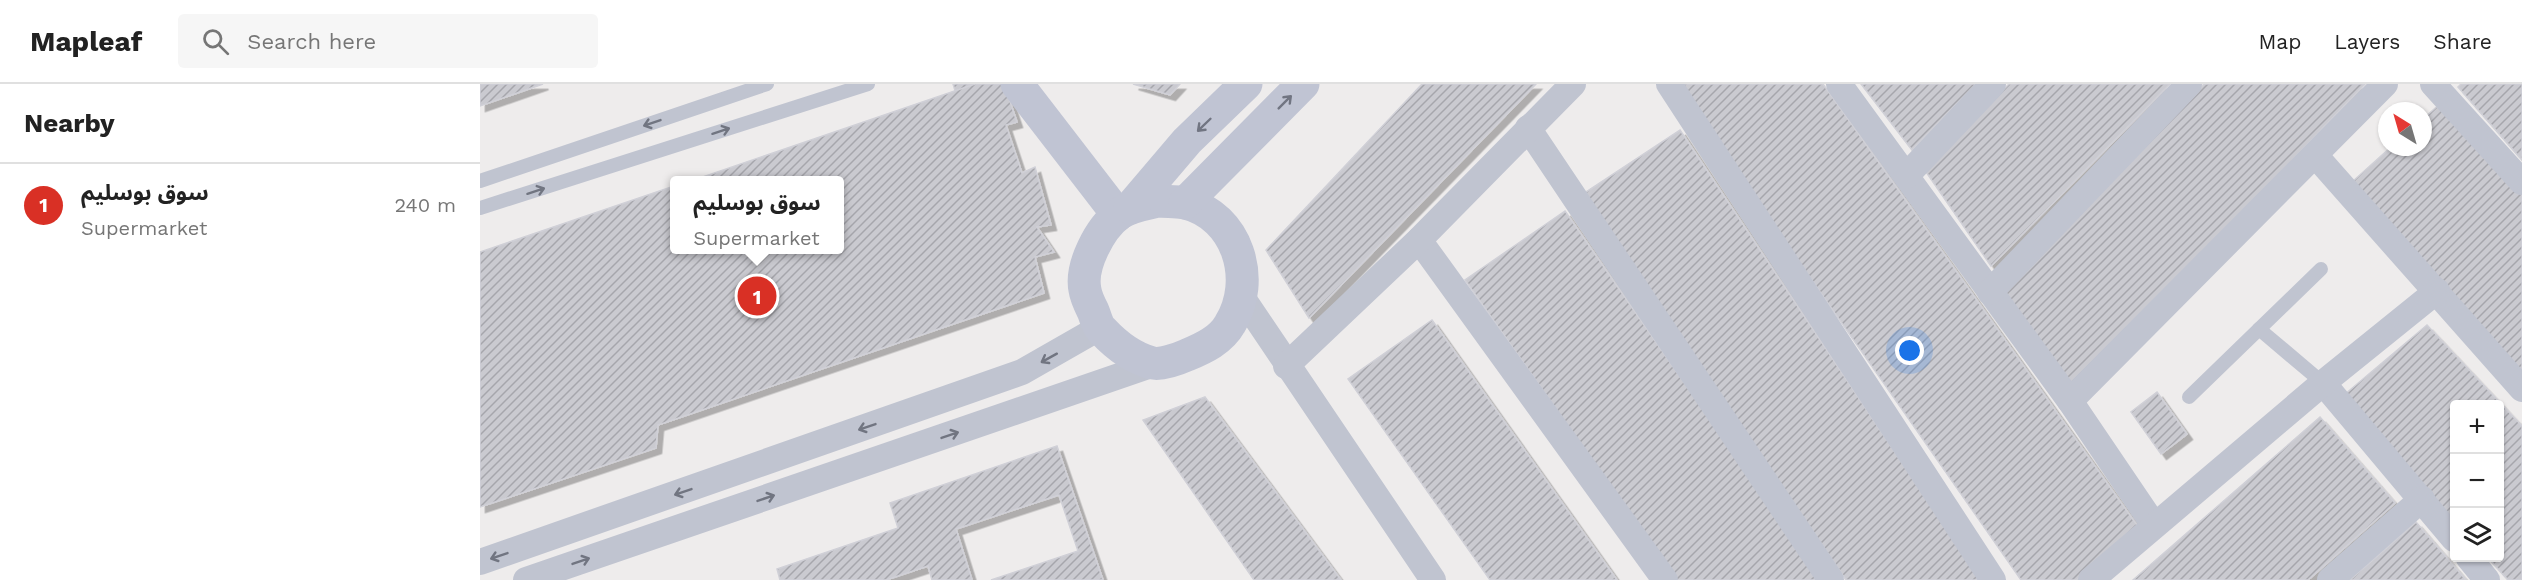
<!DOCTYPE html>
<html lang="en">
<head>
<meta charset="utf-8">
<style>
	body { margin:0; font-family:"Work Sans","Noto Sans Arabic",sans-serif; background:#f6f6f6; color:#222 }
	.controls { position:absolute; right:18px; bottom:18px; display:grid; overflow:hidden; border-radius:6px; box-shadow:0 2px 4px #0004 }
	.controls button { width:54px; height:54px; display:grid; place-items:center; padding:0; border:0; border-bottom:2px solid #e0e0e0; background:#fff; color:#222; font:30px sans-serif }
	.compass { position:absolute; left:1898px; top:18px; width:54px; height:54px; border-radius:50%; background:#fff; box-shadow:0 2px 4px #0004; rotate:323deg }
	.you { position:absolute; left:1430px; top:267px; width:21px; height:21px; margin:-15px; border:4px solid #fff; border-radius:50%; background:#1a73e8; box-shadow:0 0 0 9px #1a73e833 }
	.badge { display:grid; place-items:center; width:39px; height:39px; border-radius:50%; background:#d93025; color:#fff; font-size:20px; font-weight:700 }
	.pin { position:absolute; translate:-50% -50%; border:3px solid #fff; box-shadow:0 2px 6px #0006 }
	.popup { position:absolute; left:190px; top:92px; width:174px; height:78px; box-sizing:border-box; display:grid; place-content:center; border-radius:6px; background:#fff; filter:drop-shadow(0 2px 4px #0005); font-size:20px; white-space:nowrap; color:#767676 }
	.popup b { font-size:22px; color:#222 }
	.popup::after { content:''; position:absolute; left:50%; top:100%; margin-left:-12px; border:12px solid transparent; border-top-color:#fff }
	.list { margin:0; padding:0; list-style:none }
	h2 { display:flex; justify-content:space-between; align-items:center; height:78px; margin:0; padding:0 24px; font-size:26px }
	h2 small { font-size:20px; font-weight:400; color:#767676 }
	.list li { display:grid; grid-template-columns:39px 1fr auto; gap:18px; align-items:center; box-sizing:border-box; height:84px; padding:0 24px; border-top:2px solid #e0e0e0 }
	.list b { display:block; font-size:22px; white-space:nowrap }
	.list p { margin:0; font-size:20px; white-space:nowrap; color:#767676 }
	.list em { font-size:20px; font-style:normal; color:#767676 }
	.icon { flex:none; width:33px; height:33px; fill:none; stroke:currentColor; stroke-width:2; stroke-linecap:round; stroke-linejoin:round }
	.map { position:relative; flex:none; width:2042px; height:496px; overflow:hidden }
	header { display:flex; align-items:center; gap:36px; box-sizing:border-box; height:84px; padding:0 30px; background:#fff; border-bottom:2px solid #e0e0e0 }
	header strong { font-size:28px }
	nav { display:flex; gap:33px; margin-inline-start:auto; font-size:21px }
	.search { width:420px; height:54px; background:#f6f6f6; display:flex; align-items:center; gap:15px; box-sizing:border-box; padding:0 21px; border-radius:6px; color:#767676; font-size:22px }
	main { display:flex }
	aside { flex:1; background:#fff }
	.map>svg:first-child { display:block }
	.building { fill:url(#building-hatch); stroke:#d0d0d7; stroke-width:1.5; filter:url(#shadow) }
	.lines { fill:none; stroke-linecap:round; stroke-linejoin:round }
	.lane { stroke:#c0c4d0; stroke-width:14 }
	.street { stroke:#c0c4d0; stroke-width:26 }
	.secondary { stroke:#c0c4d3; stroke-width:33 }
	.oneway { stroke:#717582 }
	.oneway2 { stroke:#717581 }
</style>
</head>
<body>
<header>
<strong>Mapleaf</strong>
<div class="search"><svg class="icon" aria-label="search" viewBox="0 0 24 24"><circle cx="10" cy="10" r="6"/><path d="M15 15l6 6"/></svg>Search here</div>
<nav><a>Map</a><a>Layers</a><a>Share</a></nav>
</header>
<main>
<aside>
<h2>Nearby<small></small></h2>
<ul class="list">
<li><span class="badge">1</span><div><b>سوق بوسليم</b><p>Supermarket</p></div><em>240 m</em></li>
</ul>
</aside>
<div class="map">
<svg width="2042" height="496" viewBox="0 0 2042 496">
	<defs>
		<pattern id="building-hatch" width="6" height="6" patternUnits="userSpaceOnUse" patternTransform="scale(1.5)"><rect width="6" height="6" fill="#cacad0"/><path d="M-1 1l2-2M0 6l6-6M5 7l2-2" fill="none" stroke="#a6a6ac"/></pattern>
		<filter id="shadow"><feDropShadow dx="5.5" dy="5.5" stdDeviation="0" flood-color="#0004"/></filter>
	</defs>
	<rect width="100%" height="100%" fill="#eeecec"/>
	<g class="building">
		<path d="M0 0H63L0 22Z"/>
		<path d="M473 0H505L509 14 480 23Z"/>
		<path d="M495 0H524L537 38 526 41 542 89 555 83 571 141 557 143 574 168 555 173 564 209 178 341 176 364 0 423V168L194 102V166H360V97H211Z"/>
		<path d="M653 0H700L690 11Z"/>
		<path d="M942 0H1056L829 234 786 166Z"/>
		<path d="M1195 0H1343L1659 444 1596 496H1541Z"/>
		<path d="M1381 0H1496L1432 66Z"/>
		<path d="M1529 0H1690L1511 182 1444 85Z"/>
		<path d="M1724 0H1885L1594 305 1521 208Z"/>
		<path d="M1981 0H2042V76L1978 3Z"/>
		<path d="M1963 17 2042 106V288L1872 98 1911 63H1943V35Z"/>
		<path d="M1200 46 1500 496H1366L1103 110Z"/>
		<path d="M1085 127 1341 496H1197L985 196Z"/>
		<path d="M952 236 1137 496H1010L868 295Z"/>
		<path d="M1947 241 2042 342V496H2028L2008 474H2020V320H1974V436L1864 311Z"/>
		<path d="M1677 308 1707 350 1681 370 1651 328Z"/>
		<path d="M725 313 861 496H774L663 336Z"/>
		<path d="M1840 333 1915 419 1828 496H1653Z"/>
		<path d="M577 362 623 496H511L598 467 579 411 476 445 492 496H452L448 482 406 496H300L297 485 418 444 410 419Z"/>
		<path d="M1936 438 1986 496H1870Z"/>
	</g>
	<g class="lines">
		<g class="lane">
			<path d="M0 97 287 0"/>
			<path d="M0 124 388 0"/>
			<path d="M1779 245 1843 299"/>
			<path d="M1709 313 1841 185"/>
		</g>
		<g class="street">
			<path d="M1189 0 1513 496"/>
			<path d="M1359 0 1590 317 1674 441"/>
			<path d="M1953 0 2042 98"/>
			<path d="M1048 44 1351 496"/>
			<path d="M1835 71 2042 305"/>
			<path d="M1426 92 1513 0"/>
			<path d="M939 156 1185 496"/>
			<path d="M1510 208 1709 0"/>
			<path d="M762 213 953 496"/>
			<path d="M806 282 939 156 1093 0"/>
			<path d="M1843 299 1974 455"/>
			<path d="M1590 317 1905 0"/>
			<path d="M1989 474 2007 496"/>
			<path d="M0 478 542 288 619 244"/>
			<path d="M46 496 674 280"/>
			<path d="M1611 496 1843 299 1957 207"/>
			<path d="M1850 496 1942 415"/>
		</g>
		<g class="secondary">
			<path d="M537 0 638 131"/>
			<path d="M678 117C686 118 696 117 705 119 758 132 777 196 750 240 741 256 724 264 707 271 698 275 681 281 672 279 654 274 636 261 623 247 617 242 616 234 613 227 610 221 606 213 605 206 600 182 620 144 639 130 650 122 665 120 678 117Z"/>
			<path d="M705 119 823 0"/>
			<path d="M650 124 707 57 766 0"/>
		</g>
	</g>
	<defs><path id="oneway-shaft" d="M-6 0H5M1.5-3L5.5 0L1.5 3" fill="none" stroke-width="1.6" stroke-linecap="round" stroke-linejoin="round" transform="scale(1.5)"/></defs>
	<g class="oneway">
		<use href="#oneway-shaft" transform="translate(805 18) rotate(-45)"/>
		<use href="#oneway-shaft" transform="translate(724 41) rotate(136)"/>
	</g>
	<g class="oneway2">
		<use href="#oneway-shaft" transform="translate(172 39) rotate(161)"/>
		<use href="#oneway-shaft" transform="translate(241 47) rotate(-18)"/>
		<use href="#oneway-shaft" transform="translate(56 107) rotate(-18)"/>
		<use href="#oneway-shaft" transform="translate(569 274) rotate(151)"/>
		<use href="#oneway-shaft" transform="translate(387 343) rotate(161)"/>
		<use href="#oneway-shaft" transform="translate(470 351) rotate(-19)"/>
		<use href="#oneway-shaft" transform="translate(203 408) rotate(161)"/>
		<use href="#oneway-shaft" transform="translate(286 414) rotate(-19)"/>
		<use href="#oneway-shaft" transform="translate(19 472) rotate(161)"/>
		<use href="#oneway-shaft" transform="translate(101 477) rotate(-19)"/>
	</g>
</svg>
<div class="controls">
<button>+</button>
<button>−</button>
<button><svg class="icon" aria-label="layers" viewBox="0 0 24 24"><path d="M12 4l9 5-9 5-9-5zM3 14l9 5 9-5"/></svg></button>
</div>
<svg class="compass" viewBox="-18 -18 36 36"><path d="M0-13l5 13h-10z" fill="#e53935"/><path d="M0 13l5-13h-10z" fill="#767676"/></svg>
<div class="you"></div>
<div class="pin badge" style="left:277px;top:212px">1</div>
<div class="popup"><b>سوق بوسليم</b>Supermarket</div>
</div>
</main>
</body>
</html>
